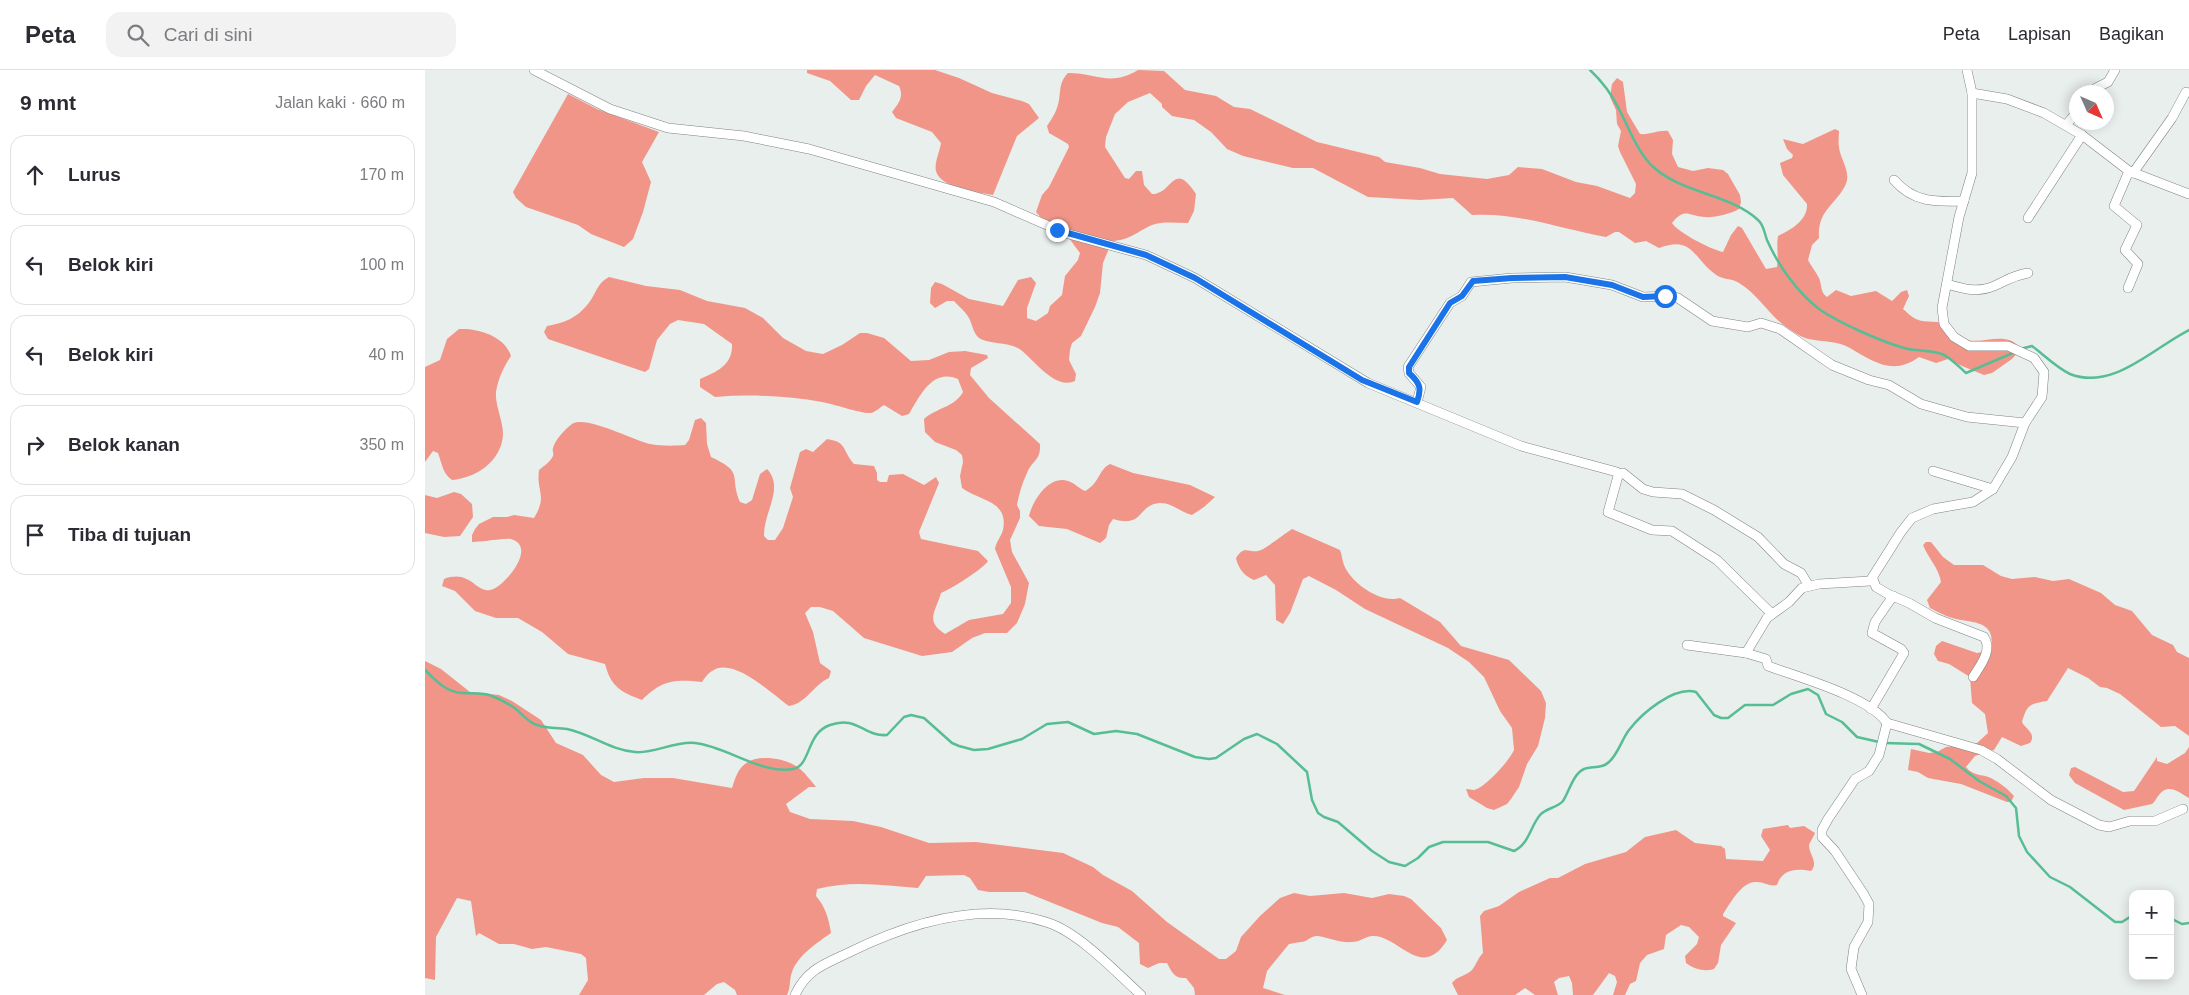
<!DOCTYPE html>
<html lang="id">
<head>
<meta charset="utf-8">
<style>
	body { margin:0; font-family:Arial,sans-serif; background:#f2f2f3; color:#2b2b33 }
	.controls { position:absolute; right:15px; bottom:15px; display:grid; overflow:hidden; border-radius:10px; box-shadow:0 2px 12px #0003 }
	.controls button { width:45px; height:45px; display:grid; place-items:center; padding:0; border:0; border-bottom:1px solid #e1e1e2; background:#fff; color:#2b2b33; font:25px sans-serif }
	.compass { position:absolute; left:1644px; top:15px; width:45px; height:45px; border-radius:50%; background:#fff; box-shadow:0 2px 12px #0003; rotate:135deg }
	.stop { position:absolute; width:15px; height:15px; margin:-11px; border:4px solid #1a73e8; border-radius:50%; background:#fff }
	.stop.end { background:#1a73e8; border-color:#fff; box-shadow:0 1px 5px #0008 }
	.list { margin:0; padding:0; list-style:none }
	h2 { display:flex; justify-content:space-between; align-items:center; height:65px; margin:0; padding:0 20px; font-size:21px }
	h2 small { font-size:16px; font-weight:400; color:#7c7c81 }
	.list li { display:grid; grid-template-columns:32px 1fr auto; gap:15px; align-items:center; box-sizing:border-box; height:80px; margin:0 10px 10px; padding:0 10px; border:1px solid #e1e1e2; border-radius:15px }
	.list b { display:block; font-size:19px; white-space:nowrap }
	.list em { font-size:16px; font-style:normal; color:#7c7c81 }
	.icon { flex:none; width:28px; height:28px; fill:none; stroke:currentColor; stroke-width:2; stroke-linecap:round; stroke-linejoin:round }
	.map { position:relative; flex:none; width:1764px; height:925px; overflow:hidden }
	header { display:flex; align-items:center; gap:30px; box-sizing:border-box; height:70px; padding:0 25px; background:#fff; border-bottom:1px solid #e1e1e2 }
	header strong { font-size:24px }
	nav { display:flex; gap:28px; margin-inline-start:auto; font-size:18px }
	.search { width:350px; height:45px; background:#f2f2f3; display:flex; align-items:center; gap:12px; box-sizing:border-box; padding:0 18px; border-radius:15px; color:#7c7c81; font-size:19px }
	main { display:flex }
	aside { flex:1; background:#fff }
	.map>svg:first-child { display:block }
	.forest { fill:#f19588 }
	.lines { fill:none; stroke-linecap:round; stroke-linejoin:round }
	.stream { stroke:#57bd95; stroke-width:2.5 }
	.minor-casing { stroke:#7e8481; stroke-width:10 }
	.minor { stroke:#fff; stroke-width:9 }
	.route { stroke:#1a73e8; stroke-width:6 }
</style>
</head>
<body>
<header>
<strong>Peta</strong>
<div class="search"><svg class="icon" aria-label="search" viewBox="0 0 24 24"><circle cx="10" cy="10" r="6"/><path d="M15 15l6 6"/></svg>Cari di sini</div>
<nav><a>Peta</a><a>Lapisan</a><a>Bagikan</a></nav>
</header>
<main>
<aside>
<h2>9 mnt<small>Jalan kaki · 660 m</small></h2>
<ul class="list">
<li><svg class="icon" aria-label="ahead" viewBox="0 0 24 24"><path d="M12 20V5M6 11l6-6 6 6"/></svg><div><b>Lurus</b></div><em>170 m</em></li>
<li><svg class="icon" aria-label="left" viewBox="0 0 24 24"><path d="M17 20v-9H6M10 6l-5 5 5 5"/></svg><div><b>Belok kiri</b></div><em>100 m</em></li>
<li><svg class="icon" aria-label="left" viewBox="0 0 24 24"><path d="M17 20v-9H6M10 6l-5 5 5 5"/></svg><div><b>Belok kiri</b></div><em>40 m</em></li>
<li><svg class="icon" aria-label="right" viewBox="0 0 24 24"><path d="M7 20v-9h11M14 6l5 5-5 5"/></svg><div><b>Belok kanan</b></div><em>350 m</em></li>
<li><svg class="icon" aria-label="arrive" viewBox="0 0 24 24"><path d="M6 21V4h12l-3 4 3 4H6"/></svg><div><b>Tiba di tujuan</b></div></li>
</ul>
</aside>
<div class="map">
<svg width="1764" height="925" viewBox="0 0 1764 925">
	<rect width="100%" height="100%" fill="#e9efec"/>
	<g class="forest">
		<path d="M382 0H510L534 8 567 23 597 31 604 34 614 48 592 66 568 125C553 122 515 118 511 101 509 93 515 81 516 73L507 62 471 48 467 42C474 33 479 27 474 16L450 5 441 16 434 30H426L405 11 382 3Z"/>
		<path d="M713 0 739 1 760 20 791 26 809 37 825 39 892 72 954 87 960 92 995 98 1015 104 1062 109 1084 105 1093 97 1117 99 1151 112 1172 116 1205 128 1210 123 1211 114 1195 82 1193 76 1196 61 1192 54 1191 40 1185 27 1187 14 1192 8 1198 12 1202 42 1215 64C1225 65 1233 60 1243 61L1248 70 1247 84 1253 97 1268 101 1283 98 1298 100 1303 104 1315 125 1316 132 1314 139C1305 144 1289 148 1279 147 1263 146 1260 137 1247 153 1252 162 1287 180 1298 182L1306 165 1313 156 1317 158 1341 199 1352 197C1354 185 1351 177 1353 166 1366 160 1383 150 1382 134L1358 105 1355 93 1367 88 1368 85 1362 79 1358 69 1378 74 1410 59 1414 61C1414 66 1413 72 1414 77 1415 89 1426 101 1421 114 1411 135 1392 140 1394 168L1387 175 1383 190C1386 196 1391 202 1394 208 1397 215 1395 222 1402 227L1411 220 1426 226 1451 221 1467 231 1476 222 1482 220 1484 226 1478 239C1482 242 1486 247 1491 249 1501 254 1514 249 1524 256 1529 260 1532 267 1538 269 1558 276 1581 259 1596 279L1587 289 1567 303 1559 305 1537 296 1523 289 1511 293 1494 287C1468 306 1449 292 1425 278 1413 271 1398 272 1384 269 1378 268 1370 263 1364 259 1344 246 1334 225 1314 213 1307 208 1297 210 1290 204 1268 188 1268 165 1234 178L1221 171 1210 173 1194 162H1190L1181 167C1136 159 1093 142 1047 145L1028 128 995 130 943 127 888 98H868L818 86 802 79 786 62 769 50 747 46 737 37V34L725 23 703 32 690 44 681 67 680 77 700 108 704 109 711 101H717L719 115 727 124C748 124 748 89 771 124L769 141 763 153C751 153 738 151 727 155 711 162 706 170 687 171L678 193 675 223 670 237 656 266 647 273 645 280 644 290 651 304 650 311C630 320 610 291 596 280 584 271 560 275 552 266 547 260 547 251 542 245 539 240 533 236 529 231H522L510 238 505 233 506 218 510 212 517 214 544 229 578 236 593 210 606 207 611 213 602 238V248L611 251 623 243 625 236 637 225 640 206 653 190 655 183 637 159 618 150 611 142 617 125 624 117 644 77 643 74 624 63 622 56C626 50 630 44 632 38 637 25 632 14 643 3 672 3 685 17 713 0Z"/>
		<path d="M143 24 172 39 234 62 217 92 226 112 218 142 208 169 199 177 166 164 153 155 101 137 91 128 88 122Z"/>
		<path d="M184 207 221 216 255 220 282 231 320 238 338 248 358 268 381 281 398 284 417 275 435 263H442L459 268 486 291 504 290 524 282 540 281 562 285 563 288 546 298 545 305 564 328 615 374C616 391 607 390 602 403 597 413 594 424 592 435L595 441V448L585 470 587 482 604 513 600 534 592 553 582 563H560L547 568 527 582 497 586 439 568 408 541 395 537H386L380 543 388 562 395 593 406 601 404 608C388 615 382 633 364 636 347 624 308 586 287 601 283 603 279 609 277 612 249 609 237 610 217 630 196 622 186 617 180 594L143 584 117 562 93 548H71L50 541 30 521 17 516 19 509C45 499 51 523 65 520 77 519 114 477 86 469 82 468 56 472 47 472V465L50 459 54 454 68 447H82L89 445 109 448C123 425 111 422 114 400 119 396 126 391 128 386 129 382 127 382 128 378 130 370 140 359 147 354 161 345 207 370 225 374 235 376 249 376 260 375L264 370 270 350 276 348 281 353 282 374 286 387C320 403 304 405 315 432L321 434 327 430 335 404 342 399C360 418 338 443 339 466L343 470H350L358 458 368 427 365 418 375 382 381 379 388 382 402 369C423 372 417 381 429 394L449 396 452 403V410L455 412H462L464 405 478 404 499 415 511 407 514 413 494 462 496 469 553 481 563 491C558 499 526 519 516 523 510 543 500 551 520 564L544 550 578 544 586 533V517L570 479C571 472 576 467 578 460 584 430 554 431 537 418L535 406 538 392 537 385 531 380 510 372 500 362 499 349C511 338 530 337 538 322L533 309C508 298 495 325 484 344L477 346 459 335C455 337 451 342 446 343 437 344 409 334 397 332 362 326 326 324 290 327L275 317V309C292 302 308 295 307 274L279 254 253 250 245 254 232 270 224 299 220 302 123 269 119 262 122 256C139 253 152 248 163 234 171 224 172 213 184 207Z"/>
		<path d="M34 259C53 258 80 266 86 286 79 296 73 309 71 322 70 336 78 350 78 364 77 391 51 408 27 410 18 404 17 394 13 383L8 381 0 392V297L15 290 22 269Z"/>
		<path d="M685 394 708 403 765 415 790 427 779 437 767 445C755 442 746 432 734 433 711 436 720 458 688 449L684 455 681 468 675 473 642 459 614 456 604 446C608 430 624 405 643 411 648 412 655 419 660 421 675 413 673 400 685 394Z"/>
		<path d="M29 422 36 424 47 434 48 447 35 466 19 467 0 463V425L12 428Z"/>
		<path d="M867 459 915 480C917 485 917 490 919 495 926 513 956 534 975 528L1015 552 1036 576 1084 590 1116 621 1121 633 1120 648 1113 676 1102 694 1094 717 1086 729 1082 734 1069 740 1062 738 1044 727 1041 719C1043 719 1048 720 1049 720 1061 717 1084 691 1089 680L1087 658 1075 641 1059 607 1044 592 1023 578 940 539 911 520 884 506 878 509 865 543 858 554 851 550 850 515 841 505 829 510C819 506 813 498 811 488 820 473 825 485 836 480 843 477 859 464 867 459Z"/>
		<path d="M1501 472H1506L1518 487 1529 495H1558L1576 506 1587 509 1610 507 1628 511 1644 509 1676 523 1690 535 1707 541 1727 565 1748 575 1752 582 1764 588V666L1750 656 1736 657 1695 624 1682 618 1675 617 1663 608 1643 598 1622 631C1604 634 1602 635 1597 652 1600 659 1612 663 1605 673L1596 676 1577 667 1569 680 1550 686 1541 697C1548 706 1557 704 1566 708 1575 713 1582 718 1589 726L1586 732H1582L1536 714 1503 708 1493 702 1483 700 1486 679 1504 683 1512 682 1521 677 1552 673 1563 663 1560 644 1547 633 1545 607 1524 594 1513 591 1509 584 1511 576 1517 571 1552 583 1566 580C1571 552 1552 553 1531 549 1522 547 1513 542 1505 538L1502 530 1516 512C1514 498 1503 488 1498 475Z"/>
		<path d="M0 591 16 599 45 622 74 625 87 631 116 650 131 673 158 685 176 705 189 712 219 708H248L307 718C310 709 313 697 323 692 337 684 364 689 375 699 381 704 386 711 391 717H384L361 734 365 742 385 749 428 751 456 757 504 773 551 772 638 783 668 797 678 805 707 821 742 852 794 889H801L811 881 816 867 835 846 855 828 869 823 885 826 919 823 947 828 964 824 979 826 986 829 1016 858 1022 870C997 911 975 867 949 866 942 865 935 872 927 872 915 873 905 868 893 866 886 865 882 872 876 872 871 873 868 873 864 874L842 901 838 918 860 925H770L769 918 761 908C750 909 747 903 742 893H734L723 898 715 894 714 873 693 857 677 853 600 822H564L553 820 545 808 539 805 501 806 493 818C459 815 425 810 392 819L391 826C400 836 404 849 406 863 392 873 373 885 367 902 364 910 366 917 362 925H312L310 920 299 912 292 914 279 925H154L163 910 161 888 156 884 121 877 107 879 89 874H74L54 863 51 866 46 831 32 828 11 867 10 910 0 908Z"/>
		<path d="M1764 677V728C1756 724 1747 715 1738 721 1733 724 1731 731 1727 734L1699 740 1650 713 1644 705 1646 698 1650 697 1698 722 1709 721 1732 687V691L1742 694 1760 683Z"/>
		<path d="M1363 755 1365 758 1379 756 1390 763C1389 766 1385 772 1384 775 1384 785 1394 792 1386 801 1371 798 1357 799 1352 815 1345 817 1339 812 1332 812 1317 810 1305 834 1298 844V846L1311 853 1296 875 1293 893 1289 899C1279 902 1269 899 1261 893L1260 886 1272 874 1274 867 1264 857 1256 855 1241 865 1239 879 1222 885 1215 893 1211 911 1205 914 1200 925H1188L1192 912 1190 906 1184 903 1168 925H1148L1147 913 1144 906 1134 908 1129 912 1133 925H1110L1100 918 1090 925H1033L1027 913C1032 906 1041 906 1047 900 1051 895 1053 888 1058 883L1055 846 1059 841 1074 836 1094 822 1125 808H1133L1160 794 1201 782 1220 767 1251 760 1270 773 1296 776 1300 779 1301 789 1338 791 1345 780 1336 766 1338 759Z"/>
	</g>
	<g class="lines">
		<g class="stream">
			<path d="M1165 0C1177 11 1187 25 1194 39 1204 58 1211 79 1226 95 1256 124 1304 123 1333 150 1339 155 1339 162 1342 170 1353 195 1372 222 1394 239 1414 253 1459 273 1483 279 1494 281 1507 280 1517 284 1525 287 1534 297 1541 303L1590 282"/>
			<path d="M1595 279 1607 276C1619 285 1632 298 1645 304 1688 321 1728 278 1764 260"/>
			<path d="M0 600C11 611 21 622 37 623 48 624 57 622 67 626 75 629 84 634 91 639 97 644 104 653 112 655 121 659 132 657 142 659 166 664 185 680 210 682 229 684 249 671 270 673 301 676 337 705 368 699 386 696 381 663 405 655 432 645 439 667 462 665L479 647 486 645 499 648 527 673 534 676 549 680 563 679 597 669 622 654 643 652 669 664 691 661 712 664 770 687 784 689 791 688 819 669 832 664 852 674 882 702 887 730 893 743 899 747 913 752 947 781 964 792 980 796 993 788 1004 777 1018 772H1063L1089 781C1104 774 1105 757 1115 745 1121 738 1132 738 1138 731 1144 722 1148 704 1159 699 1167 696 1177 699 1184 692 1193 684 1197 669 1204 660 1217 643 1249 616 1271 622L1289 645 1296 648H1303L1320 635H1348L1366 624 1383 619 1393 625 1401 644 1417 652 1432 667 1454 672"/>
			<path d="M1459 673 1494 674 1525 689 1554 711 1581 726 1591 738 1594 766 1602 782 1625 807 1645 817 1690 852H1697L1708 845"/>
			<path d="M1745 848 1757 854 1764 853"/>
		</g>
		<defs>
			<g id="minor">
				<path d="M109 0 185 39 243 58 319 66 384 79 569 132 640 163 721 185 770 208 943 313 1096 376 1192 402 1193 406 1183 442 1227 460 1247 461 1292 490 1347 544"/>
				<path d="M1668 22 1671 18 1683 12 1690 0"/>
				<path d="M1547 23 1582 29 1619 43 1657 65 1704 101 1764 124"/>
				<path d="M1641 55 1652 42"/>
				<path d="M1708 103 1747 48 1761 22"/>
				<path d="M1469 110C1489 133 1511 132 1539 131"/>
				<path d="M1603 148 1657 65"/>
				<path d="M1522 214C1538 219 1553 223 1569 216 1583 210 1586 206 1603 203"/>
				<path d="M1703 218 1713 194 1700 180 1712 155 1689 136 1704 101"/>
				<path d="M992 332 996 317 984 303 983 297 1025 233 1037 226 1046 212 1087 208 1140 207 1187 215 1218 227 1244 226 1253 228 1287 251 1323 257 1336 253 1355 259 1407 295 1444 310 1464 315 1496 334 1542 347 1600 353"/>
				<path d="M1508 401 1568 419"/>
				<path d="M1193 404 1198 403 1218 419 1228 422 1257 424 1289 440 1333 467 1359 494 1376 503 1384 516"/>
				<path d="M1448 509 1451 517 1463 524 1484 533 1510 548 1559 567C1568 580 1555 596 1548 607"/>
				<path d="M1262 575 1321 583 1341 589 1343 596C1373 607 1445 627 1462 653L1556 680 1572 689 1626 730 1674 755 1684 757 1705 751H1730L1758 739"/>
				<path d="M1321 583 1342 548 1364 532 1377 518 1394 514 1445 511 1476 462 1487 448 1508 439 1548 432 1568 419 1587 387 1600 353 1617 327 1619 302 1609 288 1583 276H1544L1529 267 1519 254 1517 238 1534 147 1547 103V23L1542 0"/>
				<path d="M1446 639 1479 583 1476 579 1447 563 1450 552 1468 526"/>
				<path d="M370 925C382 899 400 894 425 882 484 853 558 830 624 853 654 863 692 903 716 925"/>
				<path d="M1437 925 1426 899 1429 877 1443 852 1444 834 1438 823 1410 781 1397 767V760L1403 749 1430 709 1444 701 1454 685 1462 653"/>
			</g>
		</defs>
		<use href="#minor" class="minor-casing"/>
		<use href="#minor" class="minor"/>
	</g>
	<g class="lines">
		<path class="route" d="M632 160 721 185 770 208 937 310 992 332C997 318 995 313 984 303V297L1025 233 1037 226 1048 211 1087 208 1140 207 1187 215 1218 227 1240 226"/>
	</g>
</svg>
<div class="controls">
<button>+</button>
<button>−</button>
</div>
<svg class="compass" viewBox="-18 -18 36 36"><path d="M0-13l5 13h-10z" fill="#e53935"/><path d="M0 13l5-13h-10z" fill="#7c7c81"/></svg>
<div class="stop" style="left:1240px;top:226px"></div>
<div class="stop end" style="left:632px;top:160px"></div>
</div>
</main>
</body>
</html>
